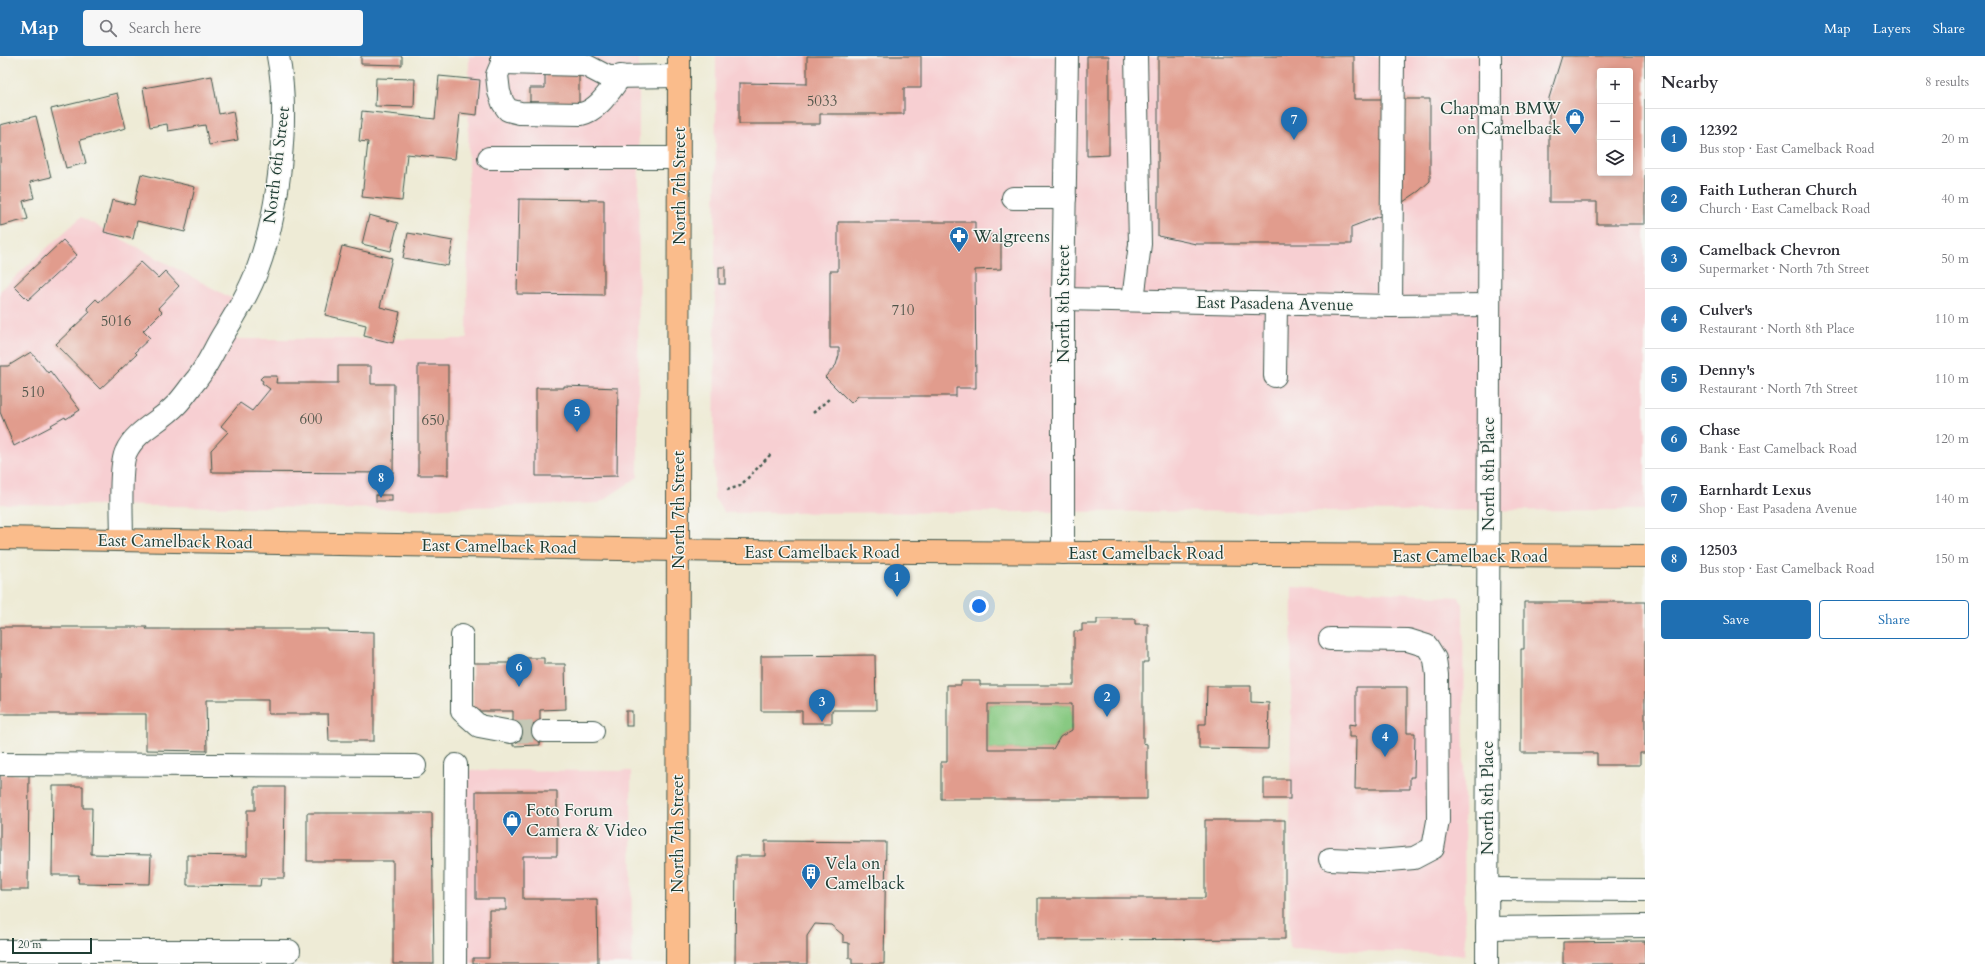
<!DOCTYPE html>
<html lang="en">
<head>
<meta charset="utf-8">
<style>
	body { margin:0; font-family:Cardo,serif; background:#f7f7f7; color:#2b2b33 }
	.controls { position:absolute; right:12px; top:12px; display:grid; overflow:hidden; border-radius:4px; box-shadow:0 2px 6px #0003 }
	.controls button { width:36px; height:36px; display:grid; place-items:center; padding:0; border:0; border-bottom:1px solid #e1e1e2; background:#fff; color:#2b2b33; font:20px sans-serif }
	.scale { position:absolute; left:12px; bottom:10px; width:80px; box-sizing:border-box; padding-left:4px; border:2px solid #1f3d34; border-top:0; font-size:11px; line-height:14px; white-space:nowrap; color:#1f3d34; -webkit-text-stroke:3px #f6f6f2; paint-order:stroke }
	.you { position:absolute; left:979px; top:550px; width:14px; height:14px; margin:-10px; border:3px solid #fff; border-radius:50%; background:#1a73e8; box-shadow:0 0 0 6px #1a73e833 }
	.badge { display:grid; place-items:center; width:26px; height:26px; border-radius:50%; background:#1f6fb2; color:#fff; font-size:13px; font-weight:700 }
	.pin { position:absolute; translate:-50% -33px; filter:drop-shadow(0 1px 2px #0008) }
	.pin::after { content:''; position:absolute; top:21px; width:14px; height:12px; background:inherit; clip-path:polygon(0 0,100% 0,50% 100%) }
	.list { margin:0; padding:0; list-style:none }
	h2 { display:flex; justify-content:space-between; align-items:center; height:52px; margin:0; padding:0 16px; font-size:17px }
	h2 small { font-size:13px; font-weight:400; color:#7c7c81 }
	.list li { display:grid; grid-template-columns:26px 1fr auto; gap:12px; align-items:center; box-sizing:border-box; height:60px; padding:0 16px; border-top:1px solid #e1e1e2 }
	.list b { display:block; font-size:15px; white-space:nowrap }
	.list p { margin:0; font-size:13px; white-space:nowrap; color:#7c7c81 }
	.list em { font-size:13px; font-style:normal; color:#7c7c81 }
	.actions { display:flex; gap:8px; padding:12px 16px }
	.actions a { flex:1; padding:9px 0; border:1px solid #1f6fb2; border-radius:4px; text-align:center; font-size:14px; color:#1f6fb2 }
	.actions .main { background:#1f6fb2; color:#fff }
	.icon { flex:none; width:22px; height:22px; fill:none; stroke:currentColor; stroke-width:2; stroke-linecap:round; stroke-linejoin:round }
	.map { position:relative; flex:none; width:1645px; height:908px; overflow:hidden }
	header { display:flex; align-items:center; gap:24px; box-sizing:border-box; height:56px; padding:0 20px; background:#1f6fb2; color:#fff }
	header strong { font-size:19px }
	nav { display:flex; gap:22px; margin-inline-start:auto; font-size:14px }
	.search { width:280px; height:36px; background:#f7f7f7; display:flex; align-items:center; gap:10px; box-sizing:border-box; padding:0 14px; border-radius:4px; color:#7c7c81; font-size:15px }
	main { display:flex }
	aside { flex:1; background:#fff }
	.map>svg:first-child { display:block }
	.built { fill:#f7cfd2; fill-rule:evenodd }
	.green { fill:#88c982; stroke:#54835b }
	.building { fill:#e19c8d; fill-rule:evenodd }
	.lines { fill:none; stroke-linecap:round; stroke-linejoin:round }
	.minor-tunnel { stroke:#c5c8b6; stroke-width:22; stroke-dasharray:22 11; stroke-linecap:butt }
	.minor-casing { stroke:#3e574c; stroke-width:24 }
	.major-casing { stroke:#3e574c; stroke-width:24 }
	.path { stroke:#3e574c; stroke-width:2.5; stroke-dasharray:3 3; stroke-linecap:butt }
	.minor { stroke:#fff; stroke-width:22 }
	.major { stroke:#fabc8b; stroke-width:22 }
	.labels { text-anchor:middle; stroke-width:3; stroke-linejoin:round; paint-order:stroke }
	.number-label { font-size:15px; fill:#50554a }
	.poi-label { font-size:17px; fill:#1f3d34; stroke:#f6f6f2; text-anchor:start }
	.street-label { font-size:17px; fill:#1f3d34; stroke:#f6f6f2 }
</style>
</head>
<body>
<header>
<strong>Map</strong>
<div class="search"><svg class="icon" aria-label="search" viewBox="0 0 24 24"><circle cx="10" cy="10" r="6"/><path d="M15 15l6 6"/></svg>Search here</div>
<nav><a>Map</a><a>Layers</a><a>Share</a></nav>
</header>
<main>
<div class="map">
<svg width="1645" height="908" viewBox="0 0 1645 908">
	<rect width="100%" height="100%" fill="#f6f6f2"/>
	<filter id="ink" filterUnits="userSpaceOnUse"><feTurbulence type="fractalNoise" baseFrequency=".025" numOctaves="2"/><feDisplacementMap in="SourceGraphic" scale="8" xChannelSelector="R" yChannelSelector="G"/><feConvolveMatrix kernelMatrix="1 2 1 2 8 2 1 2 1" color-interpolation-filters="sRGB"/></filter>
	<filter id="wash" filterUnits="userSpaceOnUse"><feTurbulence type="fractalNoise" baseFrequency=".012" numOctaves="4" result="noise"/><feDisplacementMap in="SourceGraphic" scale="16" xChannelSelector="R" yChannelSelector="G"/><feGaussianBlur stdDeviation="0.9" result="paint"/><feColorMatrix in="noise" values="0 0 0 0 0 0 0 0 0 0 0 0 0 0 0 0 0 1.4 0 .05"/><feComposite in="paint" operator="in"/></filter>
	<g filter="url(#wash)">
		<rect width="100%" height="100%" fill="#eeebd6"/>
		<g class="built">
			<path d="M469 0H639L638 421 599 447 413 453 0 448V235L81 161 242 248 221 283H467Z"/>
			<path d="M716 0H1645V454L725 457 714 442ZM1600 15H1630V117H1600Z"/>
			<path d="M1292 531 1459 541 1463 548 1465 899 1289 892Z"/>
			<path d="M463 714 631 715 632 908H464Z"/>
		</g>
		<path class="green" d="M988 648H1072V674L1060 681 1053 693H988Z"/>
		<g id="blocks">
			<g class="building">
				<path d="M361 0H402V9L361 8Z"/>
				<path d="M807 0H921V32H904V58H820V68H739V27L807 28Z"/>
				<path d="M1087 0H1109V99L1087 100Z"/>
				<path d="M1158 0H1354V43H1430V125L1419 135 1393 153 1380 160 1351 171V188H1196L1158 180Z"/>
				<path d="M1562 0H1645V168H1597V146H1549V42ZM1600 15H1630V117H1600Z"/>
				<path d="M545 17H579V51H530V32H545Z"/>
				<path d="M212 20 219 58 233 55 238 84 209 89 205 69 168 75 167 68 150 71 143 32Z"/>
				<path d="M439 20 480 24 477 59 460 57 455 103 407 98 402 145 362 141 368 86 359 85 362 55 435 63Z"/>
				<path d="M376 22 415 23 414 51 375 50Z"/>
				<path d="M117 37 126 72 80 84 86 107 66 112 51 53Z"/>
				<path d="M36 60 51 121 30 126 34 142 23 145 28 163 0 170V69Z"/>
				<path d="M141 118 195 131 185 176 137 165 133 183 104 176 112 144 134 149Z"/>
				<path d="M519 143 604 144V239L517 238Z"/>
				<path d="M369 159 398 167 391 195 362 188Z"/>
				<path d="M838 166H975V179H1001V213L975 214 976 332H956V340H858L851 347 825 321 836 309 839 299V292H830V215H838Z"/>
				<path d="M408 177 453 185 448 210 403 202Z"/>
				<path d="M63 184 77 199 28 244 14 230Z"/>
				<path d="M342 190 392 202 380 251 400 256 393 287 364 280 366 269 325 259Z"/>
				<path d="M141 206 158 222 165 215 179 230 158 252 162 256 143 275 150 282 135 296 137 298 100 333 56 288 90 256 87 252 96 243 99 246Z"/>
				<rect x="719" y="211" width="6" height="17"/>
				<path d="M31 296 48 317 50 315 80 354 66 363 65 361 51 369 52 370 14 390 0 356V310H8Z"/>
				<rect x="418" y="309" width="30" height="110"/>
				<path d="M338 310H371V328H394L393 417 212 416 211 394 228 376 221 370 240 347 252 355 270 333 262 327 263 325 260 323 263 320H277L276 327H338Z"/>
				<path d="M564 330 618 332 617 420 562 421V420H536V332H564Z"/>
				<rect x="376" y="439" width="16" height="6"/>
				<path d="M1524 546H1645V697H1640V709H1597V697H1521V593H1524Z"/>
				<path d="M1097 563H1135V568H1148V606H1143V687L1147 688V743H941V706H947V629H961V625H980V629H1074V575H1082V568H1097ZM988 648H1072V674L1060 681 1053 693H988Z"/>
				<path d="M0 571H147L146 573H328V575L374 576V685H329L328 658H268V644H206L207 695 146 694V658H0Z"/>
				<path d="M875 599 876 654H832V667H802V655H761V600Z"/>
				<path d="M509 602H544V608H565L566 653 540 654V689L513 690V655H473L472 607H510Z"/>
				<path d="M1207 630H1251V646L1269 647 1268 693 1199 692V668H1206Z"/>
				<path d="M1356 631H1407V677H1415L1414 721H1410V733H1355L1356 681H1349V668L1356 669Z"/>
				<rect x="626" y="655" width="6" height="15"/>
				<path d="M0 718H29L28 834H0Z"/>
				<rect x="1264" y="723" width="26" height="20"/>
				<path d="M53 730H83V752H92L91 798 151 799 150 828 78 827 79 819H52Z"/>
				<path d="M255 731H285L284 822H261L260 830 187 829V799L247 800V754H255Z"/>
				<path d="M476 735H557V800H523V843H597L598 908H473V902H489V854H506V843H476Z"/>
				<path d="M307 757H432L434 908H393V805H307Z"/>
				<path d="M1205 764H1285V883L1038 884V842H1205Z"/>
				<path d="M765 785 886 786 884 908H852V902H849V887L843 886V879L831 869 815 868 807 880V908H735L736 800H765Z"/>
				<path d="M1645 885V908H1563V886Z"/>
			</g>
		</g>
	</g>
	<g filter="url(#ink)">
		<use href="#blocks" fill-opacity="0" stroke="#3e574c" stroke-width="1"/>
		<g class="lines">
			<path class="minor-tunnel" d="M511 676 543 675"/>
			<defs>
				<g id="minor">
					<path d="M502 0V7L585 9 608 21 679 20"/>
					<path d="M502 7 497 19 499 36 503 47 508 54 520 57 581 58C599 54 610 34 621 20"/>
					<path d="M489 102H679"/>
					<path d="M1013 142H1065"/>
					<path d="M1063 243 1391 250 1488 249"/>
					<path d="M1133 244 1140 188 1136 0"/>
					<path d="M1391 250 1393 0"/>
					<path d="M1275 320 1276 248"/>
					<path d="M122 484C122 465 119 410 126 396 136 374 160 366 176 349 184 341 190 331 197 323 207 310 213 296 221 282 235 259 249 237 258 212 279 155 290 60 278 0"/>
					<path d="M1063 497V243L1067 0"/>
					<path d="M462 580V655L479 670 511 676"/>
					<path d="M1330 583 1408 584 1427 590 1435 603 1437 619 1438 765 1433 792 1414 802 1378 805 1330 803"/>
					<path d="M543 675H593"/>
					<path d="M0 708 415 710"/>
					<path d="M1487 833 1645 834"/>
					<path d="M1487 872 1645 870"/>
					<path d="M0 895H289"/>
					<path d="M455 908 456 709"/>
					<path d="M1487 908 1490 0"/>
				</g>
				<g id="major">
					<path d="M0 482 734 495 1645 500"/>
					<path d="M677 908 679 0"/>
				</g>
			</defs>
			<use href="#minor" class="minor-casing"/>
			<use href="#major" class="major-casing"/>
			<g class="path">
				<path d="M813 357 830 342"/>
				<path d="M727 434 740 430 772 397"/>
			</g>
			<use href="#minor" class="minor"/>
			<use href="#major" class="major"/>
		</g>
	</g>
	<defs>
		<symbol id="shop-pin" viewBox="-11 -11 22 30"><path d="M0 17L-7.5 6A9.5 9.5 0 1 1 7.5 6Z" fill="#1f6fb2" stroke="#f6f6f2"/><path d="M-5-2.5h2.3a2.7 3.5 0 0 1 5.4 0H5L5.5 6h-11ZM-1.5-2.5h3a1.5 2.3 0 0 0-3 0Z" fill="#fff"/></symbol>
		<symbol id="pharmacy-pin" viewBox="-11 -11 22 30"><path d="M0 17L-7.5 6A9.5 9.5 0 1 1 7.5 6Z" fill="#1f6fb2" stroke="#f6f6f2"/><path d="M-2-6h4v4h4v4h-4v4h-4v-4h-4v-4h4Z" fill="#fff"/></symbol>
		<symbol id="building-pin" viewBox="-11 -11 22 30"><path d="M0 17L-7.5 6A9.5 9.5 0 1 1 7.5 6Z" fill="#1f6fb2" stroke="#f6f6f2"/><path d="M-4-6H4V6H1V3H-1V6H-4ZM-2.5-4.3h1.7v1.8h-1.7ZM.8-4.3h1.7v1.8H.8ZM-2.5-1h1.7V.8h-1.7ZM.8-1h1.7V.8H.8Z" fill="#fff"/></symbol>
	</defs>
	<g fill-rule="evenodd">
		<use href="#shop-pin" x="1564" y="51" width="22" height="30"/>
		<use href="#pharmacy-pin" x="948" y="169" width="22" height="30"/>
		<use href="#shop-pin" x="501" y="753" width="22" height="30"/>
		<use href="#building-pin" x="800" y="806" width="22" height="30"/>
	</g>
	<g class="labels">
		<g class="number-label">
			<text x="822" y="50">5033</text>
			<text x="903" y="259">710</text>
			<text x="116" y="270">5016</text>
			<text x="33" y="341">510</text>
			<text x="311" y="368">600</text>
			<text x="433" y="369">650</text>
		</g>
		<g class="poi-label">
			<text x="1561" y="58" text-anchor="end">Chapman BMW<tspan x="1561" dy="20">on Camelback</tspan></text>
			<text x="973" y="186">Walgreens</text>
			<text x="526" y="760">Foto Forum<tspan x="526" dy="20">Camera &amp; Video</tspan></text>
			<text x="825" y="813">Vela on<tspan x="825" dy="20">Camelback</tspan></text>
		</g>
		<g class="street-label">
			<text transform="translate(276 109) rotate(-83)" y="6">North 6th Street</text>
			<text transform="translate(679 130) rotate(-90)" y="6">North 7th Street</text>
			<text transform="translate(1275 247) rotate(1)" y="6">East Pasadena Avenue</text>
			<text transform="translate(1063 248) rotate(-90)" y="6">North 8th Street</text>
			<text transform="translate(1488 418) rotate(-90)" y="6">North 8th Place</text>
			<text transform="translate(678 454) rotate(-90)" y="6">North 7th Street</text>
			<text transform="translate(175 485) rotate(1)" y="6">East Camelback Road</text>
			<text transform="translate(499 490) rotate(1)" y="6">East Camelback Road</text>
			<text x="822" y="502">East Camelback Road</text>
			<text x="1146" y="503">East Camelback Road</text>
			<text x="1470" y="506">East Camelback Road</text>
			<text transform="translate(1487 742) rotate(-90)" y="6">North 8th Place</text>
			<text transform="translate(677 778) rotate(-90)" y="6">North 7th Street</text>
		</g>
	</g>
</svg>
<div class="controls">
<button>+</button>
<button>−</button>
<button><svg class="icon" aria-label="layers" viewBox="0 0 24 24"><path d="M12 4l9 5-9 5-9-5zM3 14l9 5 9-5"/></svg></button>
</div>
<div class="scale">20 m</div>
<div class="you"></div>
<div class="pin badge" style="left:897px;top:541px">1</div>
<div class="pin badge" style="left:1107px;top:661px">2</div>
<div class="pin badge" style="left:822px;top:666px">3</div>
<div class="pin badge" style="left:1385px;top:701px">4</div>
<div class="pin badge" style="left:577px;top:376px">5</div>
<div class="pin badge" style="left:519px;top:631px">6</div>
<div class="pin badge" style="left:1294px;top:84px">7</div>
<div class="pin badge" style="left:381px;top:442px">8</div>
</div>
<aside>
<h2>Nearby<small>8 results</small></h2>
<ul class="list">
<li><span class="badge">1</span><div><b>12392</b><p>Bus stop · East Camelback Road</p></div><em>20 m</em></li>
<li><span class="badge">2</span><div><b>Faith Lutheran Church</b><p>Church · East Camelback Road</p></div><em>40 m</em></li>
<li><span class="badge">3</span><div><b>Camelback Chevron</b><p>Supermarket · North 7th Street</p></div><em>50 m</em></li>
<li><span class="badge">4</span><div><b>Culver's</b><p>Restaurant · North 8th Place</p></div><em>110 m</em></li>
<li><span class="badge">5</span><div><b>Denny's</b><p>Restaurant · North 7th Street</p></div><em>110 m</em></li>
<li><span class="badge">6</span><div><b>Chase</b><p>Bank · East Camelback Road</p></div><em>120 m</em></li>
<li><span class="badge">7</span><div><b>Earnhardt Lexus</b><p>Shop · East Pasadena Avenue</p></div><em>140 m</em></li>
<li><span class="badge">8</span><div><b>12503</b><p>Bus stop · East Camelback Road</p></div><em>150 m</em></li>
</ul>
<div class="actions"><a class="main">Save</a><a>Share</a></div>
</aside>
</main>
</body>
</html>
